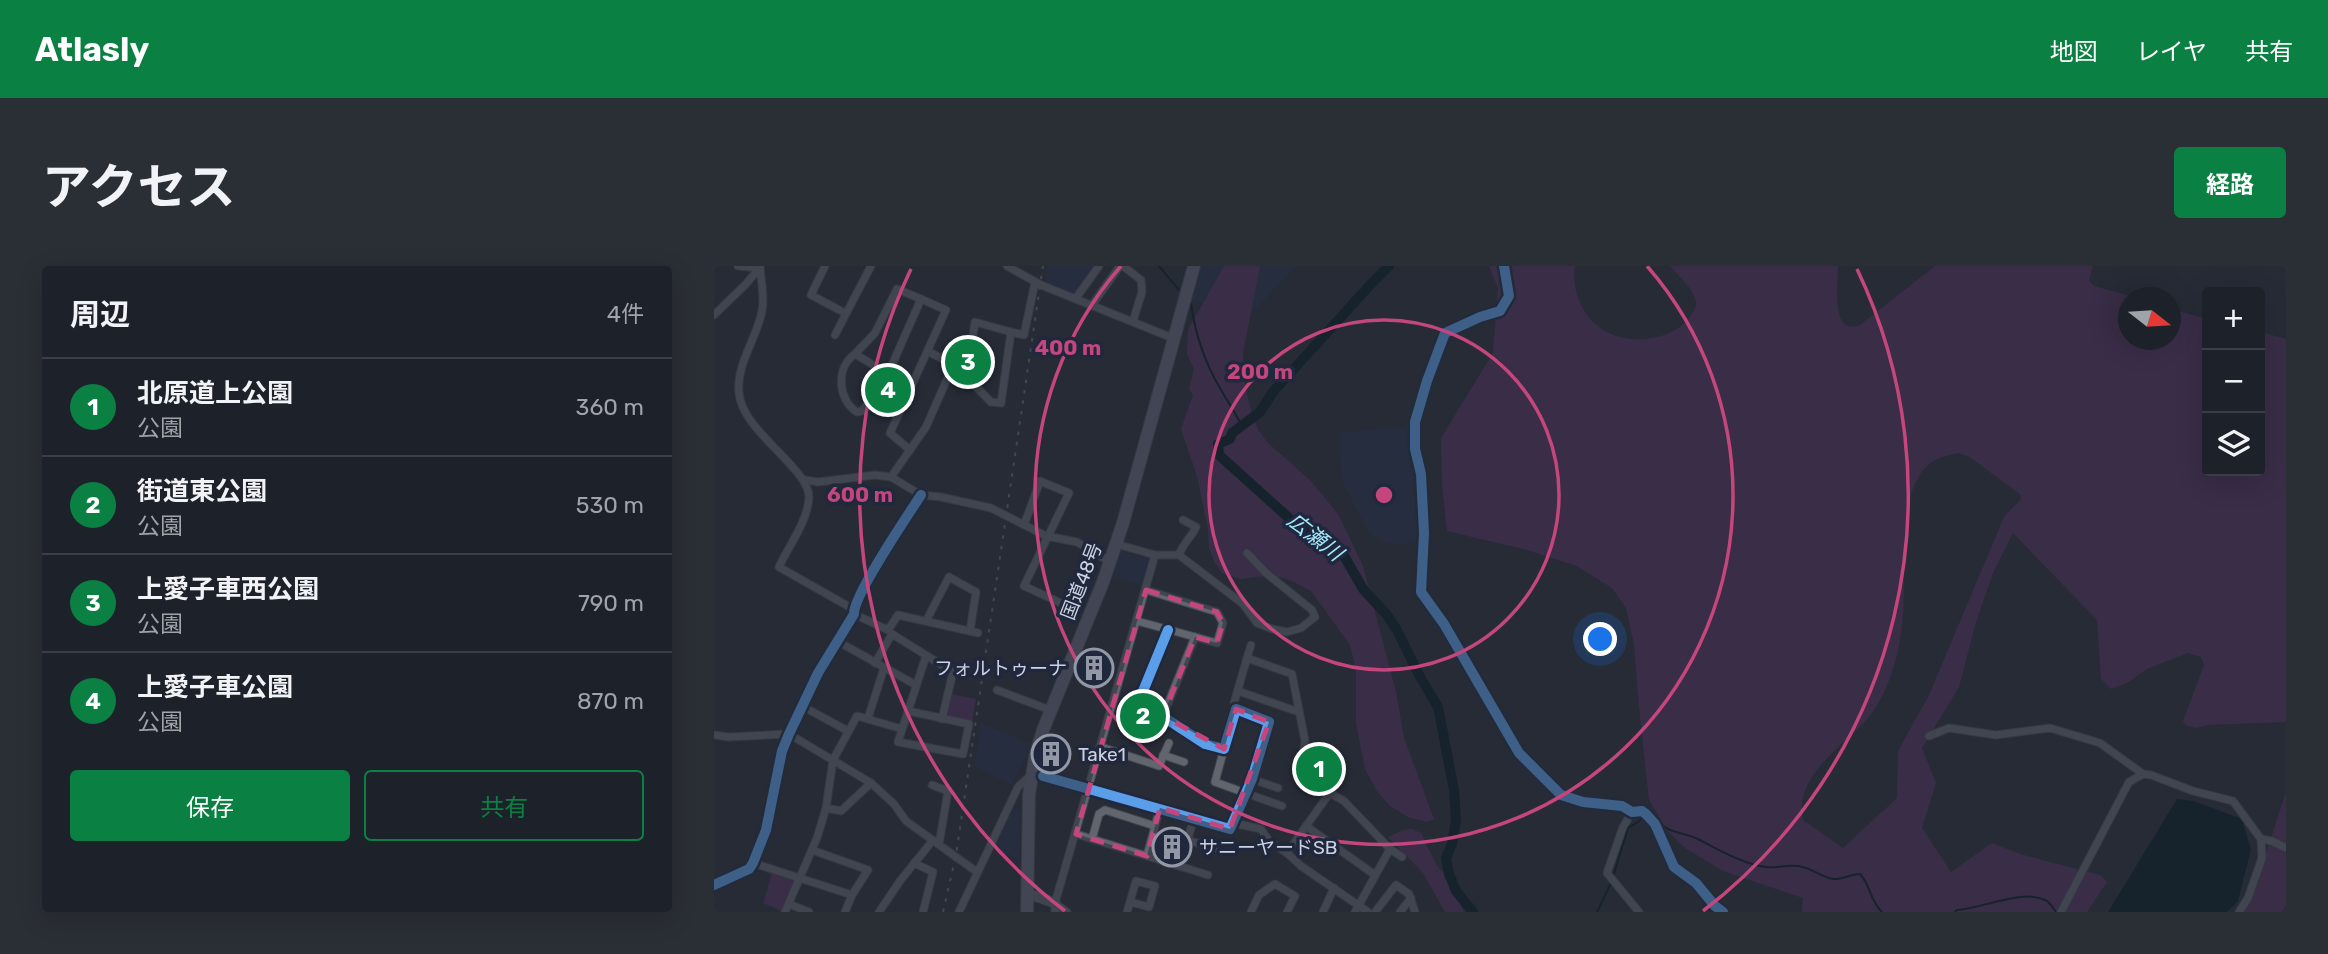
<!DOCTYPE html>
<html lang="ja">
<head>
<meta charset="utf-8">
<style>
	body { margin:0; font-family:Rubik,"Noto Sans JP",sans-serif; background:#2a2e35; color:#f1f3f6 }
	.controls { position:absolute; right:21px; top:21px; display:grid; overflow:hidden; border-radius:7px; box-shadow:0 7px 28px #0002 }
	.controls button { width:63px; height:63px; display:grid; place-items:center; padding:0; border:0; border-bottom:2px solid #3b3e46; background:#1d2129; color:#f1f3f6; font:35px sans-serif }
	.compass { position:absolute; left:1404px; top:21px; width:63px; height:63px; border-radius:50%; background:#1d2129; box-shadow:0 7px 28px #0002; rotate:107deg }
	.you { position:absolute; left:887px; top:374px; width:24px; height:24px; margin:-18px; border:5px solid #fff; border-radius:50%; background:#1a73e8; box-shadow:0 0 0 10px #1a73e833 }
	.badge { display:grid; place-items:center; width:46px; height:46px; border-radius:50%; background:#0b8043; color:#fff; font-size:23px; font-weight:700 }
	.pin { position:absolute; translate:-50% -50%; border:4px solid #fff; box-shadow:0 2px 7px #0006 }
	.list { margin:0; padding:0; list-style:none }
	h2 { display:flex; justify-content:space-between; align-items:center; height:91px; margin:0; padding:0 28px; font-size:30px }
	h2 small { font-size:23px; font-weight:400; color:#a0a3a8 }
	.list li { display:grid; grid-template-columns:46px 1fr auto; gap:21px; align-items:center; box-sizing:border-box; height:98px; padding:0 28px; border-top:2px solid #3b3e46 }
	.list b { display:block; font-size:26px; white-space:nowrap }
	.list p { margin:0; font-size:23px; white-space:nowrap; color:#a0a3a8 }
	.list em { font-size:23px; font-style:normal; color:#a0a3a8 }
	.actions { display:flex; gap:14px; padding:21px 28px }
	.actions a { flex:1; padding:16px 0; border:2px solid #0b8043; border-radius:7px; text-align:center; font-size:24px; color:#0b8043 }
	.actions .main { background:#0b8043; color:#fff }
	.icon { flex:none; width:38px; height:38px; fill:none; stroke:currentColor; stroke-width:2; stroke-linecap:round; stroke-linejoin:round }
	.map { position:relative; flex:none; width:1572px; height:646px; overflow:hidden; border-radius:7px }
	header { display:flex; align-items:center; gap:42px; box-sizing:border-box; height:98px; padding:0 35px; background:#0b8043; color:#fff }
	header strong { font-size:33px }
	nav { display:flex; gap:38px; margin-inline-start:auto; font-size:24px }
	.intro { display:flex; align-items:center; justify-content:space-between; box-sizing:border-box; height:168px; padding:0 42px }
	h1 { margin:0; font-size:49px }
	.button { padding:18px 32px; border-radius:7px; background:#0b8043; color:#fff; font-size:24px; font-weight:700 }
	main { display:flex; gap:42px; padding:0 42px }
	aside { flex:1; background:#1d2129; border-radius:7px; box-shadow:0 7px 28px #0002 }
	.map>svg:first-child { display:block }
	.built { fill:#262f48 }
	.green { fill:#51305b; fill-rule:evenodd }
	.water { fill:#041820 }
	.lines { fill:none; stroke-linecap:round; stroke-linejoin:round }
	.stream { stroke:#041820; stroke-width:2 }
	.river { stroke:#041820; stroke-width:10 }
	.street-casing { stroke:#464a54; stroke-width:9 }
	.secondary-casing { stroke:#464a54; stroke-width:11 }
	.highway-casing { stroke:#464a54; stroke-width:14 }
	.street { stroke:#61656e; stroke-width:7 }
	.secondary { stroke:#5f626e; stroke-width:10 }
	.highway { stroke:#646575; stroke-width:12 }
	.rail { stroke:#636870; stroke-width:2; stroke-dasharray:3.5 7; stroke-linecap:butt }
	.cycleway-casing { stroke:#20283e; stroke-width:15 }
	.cycleway { stroke:#5a9eea; stroke-width:10 }
	.marked { fill:none; stroke:#c5467c; stroke-width:5; stroke-dasharray:14 9; stroke-linejoin:round }
	.ring { fill:none; stroke:#c5467c; stroke-width:3.5 }
	.labels { text-anchor:middle; stroke-width:7; stroke-linejoin:round; paint-order:stroke }
	.street-label { font-size:19px; fill:#cdd2e1; stroke:#20283e }
	.poi-label { font-size:19px; fill:#cdd2e1; stroke:#20283e; text-anchor:start }
	.water-label { font-size:21px; font-style:italic; fill:#a3e9fe; stroke:#20283e }
	.centre { fill:#c5467c; stroke:#20283e; stroke-width:3.5 }
	.ring-label { font-size:21px; text-anchor:middle; font-weight:bold; fill:#c5467c; stroke:#20283e; stroke-width:7; stroke-linejoin:round; paint-order:stroke }
</style>
</head>
<body>
<header>
<strong>Atlasly</strong>
<nav><a>地図</a><a>レイヤ</a><a>共有</a></nav>
</header>
<div class="intro"><h1>アクセス</h1><a class="button">経路</a></div>
<main>
<aside>
<h2>周辺<small>4件</small></h2>
<ul class="list">
<li><span class="badge">1</span><div><b>北原道上公園</b><p>公園</p></div><em>360 m</em></li>
<li><span class="badge">2</span><div><b>街道東公園</b><p>公園</p></div><em>530 m</em></li>
<li><span class="badge">3</span><div><b>上愛子車西公園</b><p>公園</p></div><em>790 m</em></li>
<li><span class="badge">4</span><div><b>上愛子車公園</b><p>公園</p></div><em>870 m</em></li>
</ul>
<div class="actions"><a class="main">保存</a><a>共有</a></div>
</aside>
<div class="map">
<svg width="1572" height="646" viewBox="0 0 1572 646">
	<rect width="100%" height="100%" fill="#272c37"/>
	<g class="built">
		<path d="M334 0H381L361 28 331 17Z"/>
		<path d="M488 0H582L532 53 512 42 477 34Z"/>
		<path d="M693 157 698 158 708 272 691 278 672 277 655 267 628 215 625 167 670 162 689 163Z"/>
		<path d="M406 285 437 293 428 320 397 309Z"/>
		<path d="M267 457 317 478 298 519 260 500Z"/>
		<path d="M297 542 306 544 305 595 279 578Z"/>
	</g>
	<g class="green">
		<path d="M510 0H546L529 87 530 114 538 149 545 165 554 177 596 214 624 248 649 300 682 426 690 472 720 553 713 556 694 551 676 540 663 525 651 503 642 457V404L636 379 597 325 578 315 558 309 527 313 508 307 501 297 495 282 494 263 483 210 467 163 479 129 475 123 480 103 473 88 474 64Z"/>
		<path d="M775 0H861C857 27 870 55 895 67 920 79 963 73 977 49 980 45 983 40 982 35 979 22 964 10 956 0H1124C1124 17 1116 71 1146 59L1221 0H1379L1375 15 1380 20 1420 31 1414 32V74H1456L1457 43 1493 53V205H1546V66L1572 73V456L1495 459 1481 462 1472 459 1469 455 1490 399 1487 391 1474 387 1433 403 1413 417 1397 423 1387 413 1383 354 1299 267 1279 307 1262 356 1245 421 1208 482 1222 517 1208 562 1237 606 1278 577 1306 588 1386 609 1393 616 1373 646H1088L1089 632 1009 605 971 582 953 564 935 534 925 441 920 378 912 342 898 322 863 300 813 284 733 265 728 218 727 172 779 87 784 22ZM1244 187 1254 190 1306 228 1307 233 1290 251 1215 429 1184 485 1183 532 1129 582 1089 554C1079 510 1129 481 1154 452 1169 434 1177 412 1183 389 1190 361 1190 329 1190 300 1191 268 1189 210 1223 193 1230 190 1237 189 1244 187Z"/>
		<path d="M175 111 184 117 179 131 187 136 180 149 159 137Z"/>
		<path d="M237 428 262 433 258 457 232 452Z"/>
		<path d="M1572 526V639L1569 646H1525L1546 606Z"/>
		<path d="M698 563 707 567 723 600 732 609 750 646H731L709 607 674 571 689 564Z"/>
		<path d="M58 608 77 613 81 617 67 645 49 637Z"/>
	</g>
	<path class="water" d="M1463 533 1480 535 1528 553 1537 584 1524 635 1513 646H1394Z"/>
	<g class="lines">
		<g class="stream">
			<path d="M445 0 465 24"/>
			<path d="M477 38C481 66 491 97 506 122 513 135 522 147 528 161"/>
			<path d="M942 555C960 570 969 565 986 574 1007 585 1028 597 1051 601 1064 603 1076 597 1089 601 1101 604 1107 611 1119 613 1128 614 1136 608 1146 608 1157 620 1156 635 1168 646"/>
			<path d="M899 611 914 562 930 552"/>
			<path d="M883 646 897 617"/>
			<path d="M1241 646 1243 644C1270 642 1308 623 1331 634 1336 636 1339 642 1342 646"/>
		</g>
		<path class="river" d="M675 0 656 19 559 126 546 146 518 167 516 173 504 178 505 189 596 271 629 288 649 323 673 349 683 364 705 409 724 441 740 524 742 554 738 578 732 592 735 608 742 625 759 646"/>
		<defs>
			<g id="street">
				<path d="M24 0 46 2"/>
				<path d="M111 0 97 29 131 47"/>
				<path d="M293 0 327 19 461 73"/>
				<path d="M409 0 427 14 428 26 419 55"/>
				<path d="M790 0 795 30 786 45 766 51 731 67 713 115 701 156V183L707 208 710 267 707 326 730 358 805 487 847 529 869 536 908 540 918 546 928 545 932 548 941 558 960 601 982 617 1001 640 1009 646"/>
				<path d="M46 2C47 15 51 32 48 45 43 72 22 98 25 127 28 166 96 202 95 232 93 257 75 279 65 301L139 343"/>
				<path d="M362 32 385 0"/>
				<path d="M378 39 406 0"/>
				<path d="M0 49 32 18 46 1"/>
				<path d="M121 69 157 0"/>
				<path d="M215 86 241 99 277 136 287 137 297 66 310 69 321 16"/>
				<path d="M141 88C121 102 124 134 143 146L148 145 174 108 207 33 183 23 161 67 141 88 174 108 198 119"/>
				<path d="M196 184 176 167 232 44 207 33"/>
				<path d="M177 211 212 161 245 86 256 89 261 56 297 66"/>
				<path d="M91 214 104 216 161 209 177 211 207 229 227 231 277 242 332 270 363 276 396 296"/>
				<path d="M310 259 326 215 355 227 310 320 351 339"/>
				<path d="M402 278 441 289H465L529 338 543 357 558 363 573 366 587 362 601 351 598 344 552 307 533 287"/>
				<path d="M465 289C469 277 477 272 482 261L469 254"/>
				<path d="M140 348 174 364 184 349 264 367"/>
				<path d="M212 355 235 311 262 326 256 365"/>
				<path d="M423 355 503 377 509 357 503 346 432 324"/>
				<path d="M123 375 202 419"/>
				<path d="M533 392 537 379"/>
				<path d="M161 397 178 368 239 406 228 453"/>
				<path d="M283 424 336 444"/>
				<path d="M524 425 585 446"/>
				<path d="M520 437 533 392 578 408 591 475 586 510 630 535 676 583 641 646"/>
				<path d="M88 440 134 465"/>
				<path d="M194 445 255 458 249 488 184 476 212 390"/>
				<path d="M449 450 481 371"/>
				<path d="M154 452 170 402"/>
				<path d="M0 469 15 471 75 468 157 517 180 538 192 555 263 606"/>
				<path d="M1215 470 1235 462 1282 469 1336 462 1386 477 1429 508 1437 509 1479 525 1519 535 1547 573 1548 592 1534 632 1525 646"/>
				<path d="M387 481 445 500 455 477"/>
				<path d="M510 483 501 516 568 540"/>
				<path d="M449 489 470 496"/>
				<path d="M626 503 627 511 573 587 587 600 654 646"/>
				<path d="M329 510 516 563 538 513 555 456 522 443 510 483 491 478 425 435 454 364"/>
				<path d="M538 513 564 522"/>
				<path d="M218 519 234 525 225 578"/>
				<path d="M112 542 127 545 157 517"/>
				<path d="M918 546 909 561 893 607 925 646"/>
				<path d="M519 557 547 563 555 575 573 587"/>
				<path d="M592 560 661 609"/>
				<path d="M362 568 494 609"/>
				<path d="M378 573 385 548 391 544 441 560"/>
				<path d="M1547 573 1558 575 1572 582"/>
				<path d="M473 574 501 582"/>
				<path d="M676 583 688 591"/>
				<path d="M98 584 154 604 138 629 131 646"/>
				<path d="M433 590 446 542"/>
				<path d="M39 597 138 629"/>
				<path d="M200 597 219 606 209 646"/>
				<path d="M466 600 479 555"/>
				<path d="M0 619 35 603 39 597 52 564 68 485 75 468 104 407 140 348C139 330 194 249 207 229"/>
				<path d="M341 637 353 646"/>
				<path d="M75 638 95 646"/>
				<path d="M71 646 103 572 112 542 119 494 143 450 188 463"/>
				<path d="M165 646 186 615 219 574"/>
				<path d="M245 646 304 521 317 509"/>
				<path d="M341 646V637L441 289"/>
				<path d="M413 646 422 615 441 620 435 641 416 636"/>
				<path d="M537 646 545 629 561 618 581 630 573 646"/>
				<path d="M609 646 620 622"/>
				<path d="M661 646 682 619 695 628 701 646"/>
				<path d="M686 646 697 632"/>
				<path d="M1347 646 1415 516 1429 508"/>
			</g>
			<path id="secondary" d="M315 628 341 637"/>
			<path id="highway" d="M313 646 315 529 321 491 329 464 389 316 409 257 480 0"/>
		</defs>
		<use href="#street" class="street-casing"/>
		<use href="#secondary" class="secondary-casing"/>
		<use href="#highway" class="highway-casing"/>
		<use href="#street" class="street"/>
		<use href="#secondary" class="secondary"/>
		<use href="#highway" class="highway"/>
		<path class="rail" d="M229 646 242 589 329 0"/>
		<defs>
			<g id="cycleway">
				<path d="M790 0 795 30 786 45 766 51 731 67 713 115 701 156V183L707 208 710 267 707 326 730 358 805 487 847 529 869 536 908 540 918 546 928 545 932 548 941 558 960 601 982 617 1001 640 1009 646"/>
				<path d="M329 510 516 563 538 513 555 456 522 443 510 483 491 478 425 435 454 364"/>
				<path d="M0 619 35 603 39 597 52 564 68 485 75 468 104 407 140 348C139 330 194 249 207 229"/>
			</g>
		</defs>
		<use href="#cycleway" class="cycleway-casing"/>
		<use href="#cycleway" class="cycleway"/>
	</g>
	<path d="M0 0H1572V646H0ZM432 324 503 346 509 357 503 377 481 371 449 450 510 483 522 443 555 456 516 563 446 542 433 590 362 568Z" fill="#272c37" fill-opacity=".55" fill-rule="evenodd"/>
	<path class="marked" d="M432 324 503 346 509 357 503 377 481 371 449 450 510 483 522 443 555 456 516 563 446 542 433 590 362 568Z"/>
	<g class="ring">
		<circle cx="670" cy="229" r="175"/>
		<path d="M933 0A349 349 0 1 1 407 0"/>
		<path d="M351 645A524 524 0 0 1 197 3M1143 3A524 524 0 0 1 989 645"/>
	</g>
	<defs>
		<symbol id="building-ring" viewBox="-11 -11 22 22"><circle r="9.5" fill="#20283e" stroke="#9398a6" stroke-width="1.5"/><path d="M-4-6H4V6H1V3H-1V6H-4ZM-2.5-4.3h1.7v1.8h-1.7ZM.8-4.3h1.7v1.8H.8ZM-2.5-1h1.7V.8h-1.7ZM.8-1h1.7V.8H.8Z" fill="#9398a6"/></symbol>
	</defs>
	<g fill-rule="evenodd">
		<use href="#building-ring" x="358" y="380" width="44" height="44"/>
		<use href="#building-ring" x="315" y="466" width="44" height="44"/>
		<use href="#building-ring" x="436" y="559" width="44" height="44"/>
	</g>
	<g class="labels">
		<g class="street-label">
			<text transform="translate(367 315) rotate(-69)" y="7">国道48号</text>
		</g>
		<g class="poi-label">
			<text x="353" y="409" text-anchor="end">フォルトゥーナ</text>
			<text x="364" y="495">Take1</text>
			<text x="485" y="588">サニーヤードSB</text>
		</g>
		<g class="water-label">
			<text transform="translate(601 271) rotate(38)" y="7">広瀬川</text>
		</g>
	</g>
	<circle cx="670" cy="229" r="10" class="centre"/>
	<g class="ring-label">
		<text x="354" y="89">400 m</text>
		<text x="546" y="113">200 m</text>
		<text x="146" y="236">600 m</text>
	</g>
</svg>
<div class="controls">
<button>+</button>
<button>−</button>
<button><svg class="icon" aria-label="layers" viewBox="0 0 24 24"><path d="M12 4l9 5-9 5-9-5zM3 14l9 5 9-5"/></svg></button>
</div>
<svg class="compass" viewBox="-18 -18 36 36"><path d="M0-13l5 13h-10z" fill="#e53935"/><path d="M0 13l5-13h-10z" fill="#a0a3a8"/></svg>
<div class="you"></div>
<div class="pin badge" style="left:605px;top:503px">1</div>
<div class="pin badge" style="left:429px;top:450px">2</div>
<div class="pin badge" style="left:254px;top:96px">3</div>
<div class="pin badge" style="left:174px;top:124px">4</div>
</div>
</main>
</body>
</html>
